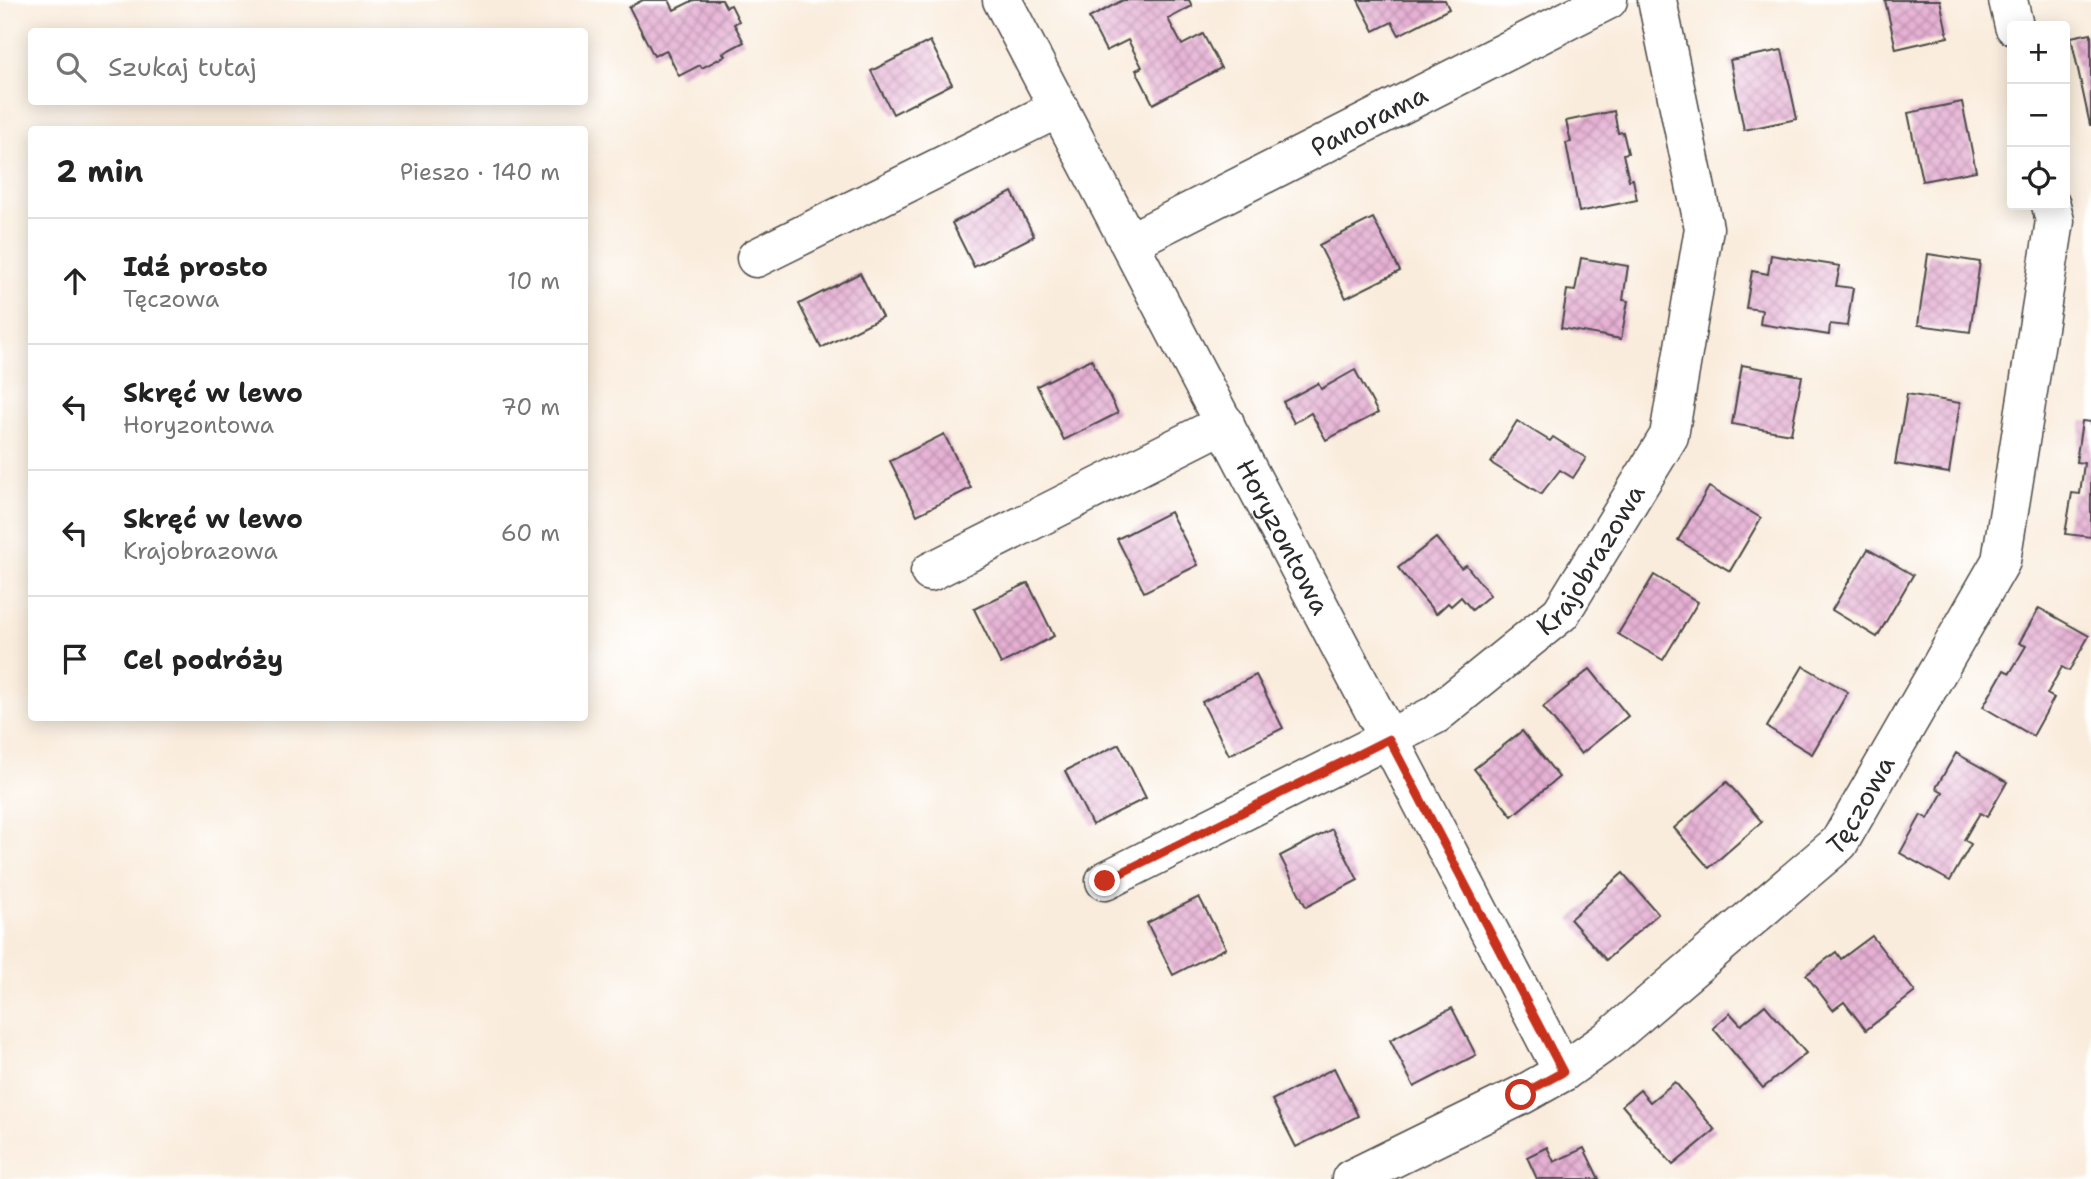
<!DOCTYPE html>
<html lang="pl">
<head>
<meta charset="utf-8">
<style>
	body { margin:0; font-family:"Shantell Sans",sans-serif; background:#f6f6f6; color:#222 }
	.controls { position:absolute; right:21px; top:21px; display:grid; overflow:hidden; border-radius:7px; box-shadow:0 4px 18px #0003 }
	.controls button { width:63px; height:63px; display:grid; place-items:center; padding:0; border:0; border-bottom:2px solid #e0e0e0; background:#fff; color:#222; font:35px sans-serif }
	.stop { position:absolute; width:21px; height:21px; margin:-16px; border:5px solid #c8321e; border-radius:50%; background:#fff }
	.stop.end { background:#c8321e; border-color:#fff; box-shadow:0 2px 7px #0008 }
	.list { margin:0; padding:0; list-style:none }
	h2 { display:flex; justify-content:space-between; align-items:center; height:91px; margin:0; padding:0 28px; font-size:30px }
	h2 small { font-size:23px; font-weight:400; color:#767676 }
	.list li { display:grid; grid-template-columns:46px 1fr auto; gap:21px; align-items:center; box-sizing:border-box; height:126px; padding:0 28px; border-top:2px solid #e0e0e0 }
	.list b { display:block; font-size:26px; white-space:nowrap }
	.list p { margin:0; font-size:23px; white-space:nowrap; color:#767676 }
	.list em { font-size:23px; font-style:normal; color:#767676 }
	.icon { flex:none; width:38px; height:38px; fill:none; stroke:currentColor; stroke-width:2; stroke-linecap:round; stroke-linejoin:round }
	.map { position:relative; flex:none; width:2091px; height:1179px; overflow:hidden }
	.search { position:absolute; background:#fff; box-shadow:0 4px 18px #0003; left:28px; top:28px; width:560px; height:77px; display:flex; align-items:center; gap:18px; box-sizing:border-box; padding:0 24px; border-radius:7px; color:#767676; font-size:26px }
	.panel { position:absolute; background:#fff; box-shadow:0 4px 18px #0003; left:28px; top:126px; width:560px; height:595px; border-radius:7px }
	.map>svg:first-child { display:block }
	.building { fill:url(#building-cross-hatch) }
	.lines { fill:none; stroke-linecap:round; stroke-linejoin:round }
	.minor-casing { stroke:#4a4846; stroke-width:41 }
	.minor { stroke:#fff; stroke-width:38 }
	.route { stroke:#c8321e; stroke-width:9 }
	.labels { text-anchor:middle; stroke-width:7; stroke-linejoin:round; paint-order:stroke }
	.street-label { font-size:26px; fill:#2b2b2b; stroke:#fff }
</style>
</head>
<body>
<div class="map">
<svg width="2091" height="1179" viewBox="0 0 2091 1179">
	<defs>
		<pattern id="building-cross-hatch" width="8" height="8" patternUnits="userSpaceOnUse" patternTransform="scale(1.75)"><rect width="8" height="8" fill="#e6b0d4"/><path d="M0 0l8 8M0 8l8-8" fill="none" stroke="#bb8fac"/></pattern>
	</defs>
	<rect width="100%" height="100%" fill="#fff"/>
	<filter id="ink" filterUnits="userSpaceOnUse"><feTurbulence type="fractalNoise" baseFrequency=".0143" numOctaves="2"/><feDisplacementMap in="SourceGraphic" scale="14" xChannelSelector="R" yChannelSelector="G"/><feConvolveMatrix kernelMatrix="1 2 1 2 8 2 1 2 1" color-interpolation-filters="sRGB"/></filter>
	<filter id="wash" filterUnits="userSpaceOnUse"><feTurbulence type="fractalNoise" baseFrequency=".00686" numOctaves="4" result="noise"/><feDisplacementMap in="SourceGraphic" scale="28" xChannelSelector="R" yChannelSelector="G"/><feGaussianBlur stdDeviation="1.57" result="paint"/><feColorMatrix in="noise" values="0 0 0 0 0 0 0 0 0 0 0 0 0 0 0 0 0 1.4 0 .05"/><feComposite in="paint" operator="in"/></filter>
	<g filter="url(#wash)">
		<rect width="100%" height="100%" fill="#f9ecdc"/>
		<g id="blocks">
			<g class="building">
				<path d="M643 0H669L674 10 694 0H722L726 7 731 5 739 21 734 24 744 42 723 53 725 56 702 68 700 65 679 76 666 50 654 56 629 7Z"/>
				<path d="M1123 0H1189L1192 6 1168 19 1182 45 1203 34 1221 68 1153 104 1136 70 1142 67 1128 40 1106 51 1089 18Z"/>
				<path d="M1358 0H1445L1449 9 1399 35 1392 22 1374 31Z"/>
				<path d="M1885 0H1940L1948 37 1896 49Z"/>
				<path d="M2091 33V125H2090L2071 37Z"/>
				<path d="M930 41 952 84 893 114 871 71Z"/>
				<path d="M1782 50 1797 119 1744 130 1730 60Z"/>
				<path d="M1962 102 1976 171 1922 181 1908 113Z"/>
				<path d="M1614 111 1618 133 1623 132 1628 153 1623 154 1629 180 1633 179 1637 200 1579 212 1566 143 1571 142 1566 121Z"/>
				<path d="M1012 192 1034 236 974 267 952 223Z"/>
				<path d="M1373 218 1400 271 1346 298 1319 245Z"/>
				<path d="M1928 254 1980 262 1970 332 1918 325Z"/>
				<path d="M1771 255 1840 266 1836 286 1853 288 1847 326 1830 324 1829 335 1760 324 1762 310 1746 308 1752 271 1768 274Z"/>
				<path d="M1581 258 1628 266 1623 300 1628 301 1621 339 1561 328 1567 290 1575 291Z"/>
				<path d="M860 273 882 317 821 348 799 304Z"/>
				<path d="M1091 359 1118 413 1064 440 1037 386Z"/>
				<path d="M1742 365 1802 376 1791 434 1732 424Z"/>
				<path d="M1355 370 1378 413 1326 440 1311 413 1294 423 1283 402 1318 383 1321 389Z"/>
				<path d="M1907 394 1960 403 1949 473 1895 464Z"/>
				<path d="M1517 421 1550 441 1553 437 1586 458 1573 478 1560 470 1541 494 1491 463Z"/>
				<path d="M2082 421 2091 422V537L2065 534 2072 493 2080 494 2082 479 2084 463 2076 462Z"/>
				<path d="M944 434 971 488 917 515 890 461Z"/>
				<path d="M1709 487 1761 518 1730 571 1678 540Z"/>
				<path d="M1170 512 1198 565 1144 592 1117 539Z"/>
				<path d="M1436 538 1461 568 1466 565 1490 595 1472 610 1461 597 1451 606 1448 603 1436 614 1398 568Z"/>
				<path d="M1868 549 1913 575 1877 637 1832 610Z"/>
				<path d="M1654 575 1698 602 1663 660 1618 634Z"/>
				<path d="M1028 583 1054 636 1001 664 974 609Z"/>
				<path d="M2039 608 2089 636 2069 671 2062 667 2054 681 2047 694 2054 698 2033 736 1983 707 2004 670 2010 673 2026 646 2019 643Z"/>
				<path d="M1803 666 1848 692 1812 754 1767 727Z"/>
				<path d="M1590 669 1628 716 1581 754 1543 707Z"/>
				<path d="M1256 675 1283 728 1229 755 1202 702Z"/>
				<path d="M1522 731 1559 777 1512 816 1474 769Z"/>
				<path d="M1119 744 1146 798 1092 825 1065 771Z"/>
				<path d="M1956 753 2007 782 1987 817 1980 813 1972 826 1964 840 1971 844 1950 881 1900 853 1921 815 1928 819 1943 792 1936 788Z"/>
				<path d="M1727 782 1762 822 1709 868 1674 828Z"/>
				<path d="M1332 829 1358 880 1306 907 1280 856Z"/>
				<path d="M1623 873 1658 914 1606 960 1570 919Z"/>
				<path d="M1199 897 1226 948 1173 975 1147 923Z"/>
				<path d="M1872 936 1915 992 1866 1030 1844 1002 1833 1010 1806 975 1836 952 1841 959Z"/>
				<path d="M1765 1005 1806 1053 1763 1088 1713 1028 1730 1013 1741 1025Z"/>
				<path d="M1452 1008 1476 1055 1414 1087 1390 1040Z"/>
				<path d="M1334 1068 1358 1116 1296 1147 1272 1100Z"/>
				<path d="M1675 1082 1715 1130 1673 1165 1622 1105 1640 1090 1650 1102Z"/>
				<path d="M1547 1147 1554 1162 1584 1148 1599 1179H1537L1527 1157Z"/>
			</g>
		</g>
	</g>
	<g filter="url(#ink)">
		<use href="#blocks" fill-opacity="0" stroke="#4a4846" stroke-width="2"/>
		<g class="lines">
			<defs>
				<g id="minor">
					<path id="s1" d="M1002 0 1563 1072"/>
					<path d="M2008 0 2014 26"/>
					<path id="s2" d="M1130 242 1608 0"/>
					<path d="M756 258 1059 108"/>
					<path d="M930 572 1225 423"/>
					<path id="s3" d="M1105 881 1435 715 1561 613 1669 436 1704 228 1657 0"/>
					<path id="s4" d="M1351 1179 1522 1095 1563 1072 1608 1040 1839 843 2001 561 2055 221 2051 205"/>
				</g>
			</defs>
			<use href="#minor" class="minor-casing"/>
			<use href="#minor" class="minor"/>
		</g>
	</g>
	<g class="lines" filter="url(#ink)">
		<path class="route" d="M1105 881 1389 739 1563 1072 1521 1095"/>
	</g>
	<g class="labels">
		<g class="street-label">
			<text dy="9" stroke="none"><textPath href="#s2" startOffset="268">Panorama</textPath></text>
			<text dy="9" stroke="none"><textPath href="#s1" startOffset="606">Horyzontowa</textPath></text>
			<text dy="9" stroke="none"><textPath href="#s3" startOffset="592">Krajobrazowa</textPath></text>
			<text dy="9" stroke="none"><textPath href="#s4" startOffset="640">Tęczowa</textPath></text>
		</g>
	</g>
</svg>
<div class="controls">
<button>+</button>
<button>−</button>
<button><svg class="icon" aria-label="locate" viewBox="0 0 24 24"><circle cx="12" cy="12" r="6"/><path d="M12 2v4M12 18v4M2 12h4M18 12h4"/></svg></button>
</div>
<div class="stop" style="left:1521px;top:1095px"></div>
<div class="stop end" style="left:1105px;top:881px"></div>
<div class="search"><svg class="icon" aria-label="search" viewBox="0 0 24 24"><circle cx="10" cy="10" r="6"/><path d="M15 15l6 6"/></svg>Szukaj tutaj</div>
<section class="panel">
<h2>2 min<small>Pieszo · 140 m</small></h2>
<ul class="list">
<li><svg class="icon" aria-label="ahead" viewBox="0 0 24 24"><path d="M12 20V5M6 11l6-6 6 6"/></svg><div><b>Idź prosto</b><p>Tęczowa</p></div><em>10 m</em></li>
<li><svg class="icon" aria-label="left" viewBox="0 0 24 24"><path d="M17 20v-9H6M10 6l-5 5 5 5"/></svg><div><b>Skręć w lewo</b><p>Horyzontowa</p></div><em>70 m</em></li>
<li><svg class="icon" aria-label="left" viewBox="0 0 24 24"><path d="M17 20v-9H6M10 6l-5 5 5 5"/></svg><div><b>Skręć w lewo</b><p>Krajobrazowa</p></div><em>60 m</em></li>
<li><svg class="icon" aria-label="arrive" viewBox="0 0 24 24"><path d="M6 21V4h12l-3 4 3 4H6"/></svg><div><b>Cel podróży</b></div></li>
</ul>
</section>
</div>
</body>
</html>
